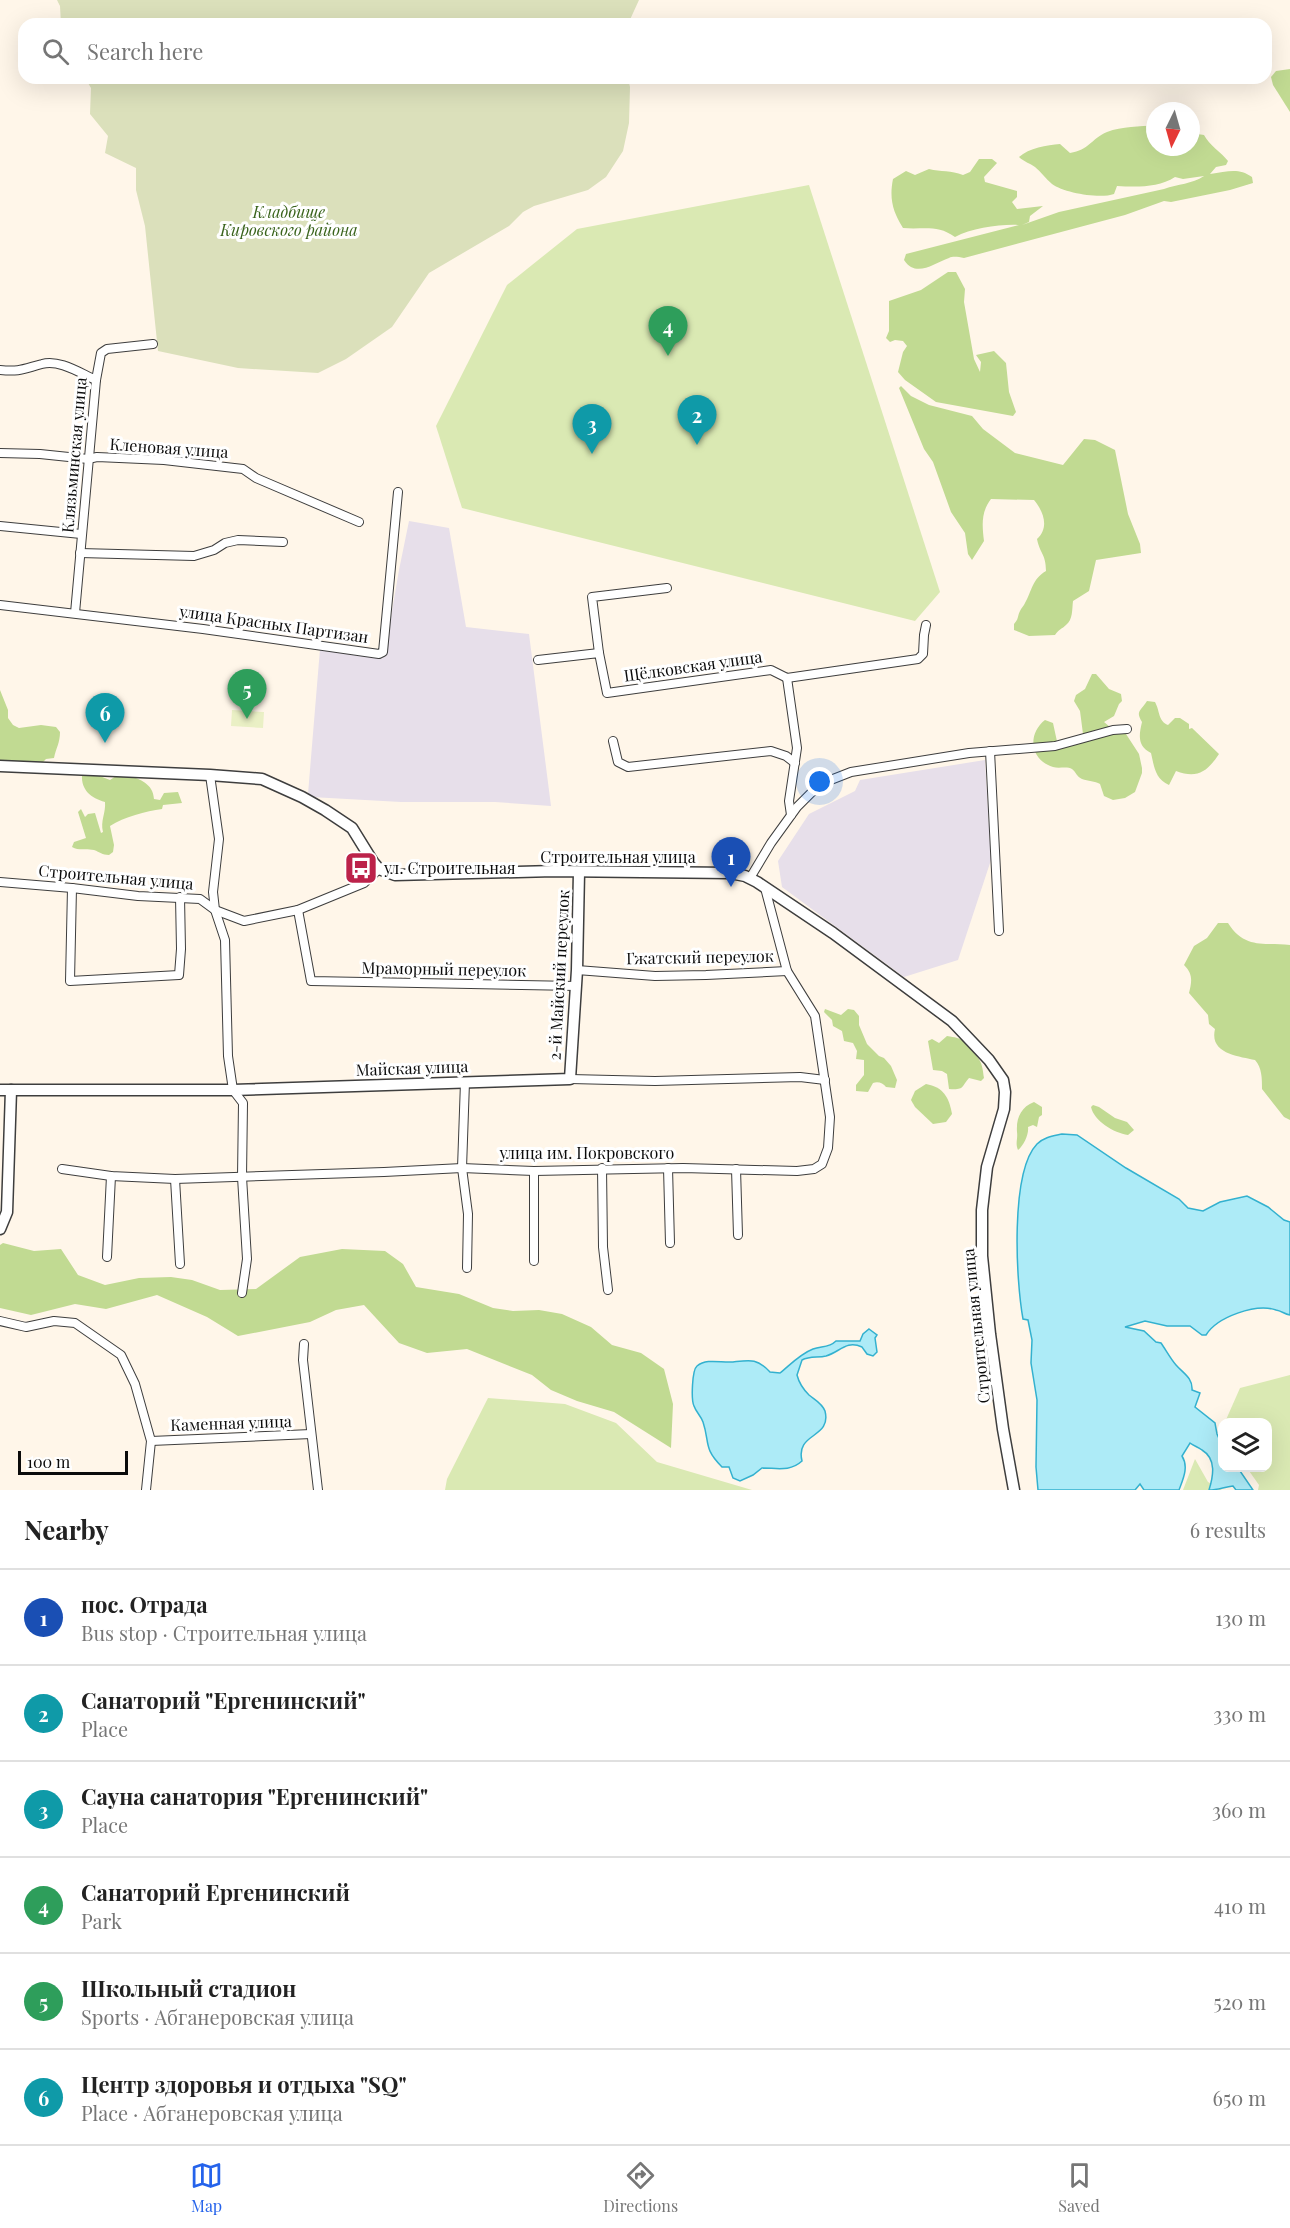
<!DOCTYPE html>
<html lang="en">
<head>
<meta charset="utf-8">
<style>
	body { margin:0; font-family:"Playfair Display",serif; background:#f2f2f2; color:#222 }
	.controls { position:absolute; right:18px; bottom:18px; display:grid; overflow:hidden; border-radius:12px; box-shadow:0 6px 24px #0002 }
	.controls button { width:54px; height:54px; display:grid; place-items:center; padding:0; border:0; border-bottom:2px solid #e0e0e0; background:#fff; color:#222; font:30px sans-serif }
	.compass { position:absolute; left:1146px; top:102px; width:54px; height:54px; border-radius:50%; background:#fff; box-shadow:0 6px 24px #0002; rotate:185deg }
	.scale { position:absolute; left:18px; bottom:15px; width:110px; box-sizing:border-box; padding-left:6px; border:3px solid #0b0b0b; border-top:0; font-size:16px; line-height:21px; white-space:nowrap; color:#0b0b0b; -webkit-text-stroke:4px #fff; paint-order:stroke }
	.you { position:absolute; left:820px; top:782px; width:21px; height:21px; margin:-15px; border:4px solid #fff; border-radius:50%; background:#1a73e8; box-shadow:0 0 0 9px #1a73e833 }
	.badge { display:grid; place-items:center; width:39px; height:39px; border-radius:50%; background:#2563eb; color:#fff; font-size:20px; font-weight:700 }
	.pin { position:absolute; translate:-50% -50px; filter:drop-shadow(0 2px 3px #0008) }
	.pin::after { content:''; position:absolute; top:32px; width:21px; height:18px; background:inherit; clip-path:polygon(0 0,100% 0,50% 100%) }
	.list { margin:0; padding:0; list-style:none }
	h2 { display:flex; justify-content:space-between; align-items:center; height:78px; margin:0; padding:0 24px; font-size:26px }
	h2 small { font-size:20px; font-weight:400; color:#767676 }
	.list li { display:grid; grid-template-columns:39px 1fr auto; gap:18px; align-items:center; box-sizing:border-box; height:96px; padding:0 24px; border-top:2px solid #e0e0e0 }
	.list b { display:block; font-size:22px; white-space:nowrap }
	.list p { margin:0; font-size:20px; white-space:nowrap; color:#767676 }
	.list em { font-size:20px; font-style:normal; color:#767676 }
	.icon { flex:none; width:33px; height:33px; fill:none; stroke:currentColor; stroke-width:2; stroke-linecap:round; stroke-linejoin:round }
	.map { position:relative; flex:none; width:1290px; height:1490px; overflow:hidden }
	.search { position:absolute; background:#fff; box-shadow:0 6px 24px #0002; left:18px; right:18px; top:18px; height:66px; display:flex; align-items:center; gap:15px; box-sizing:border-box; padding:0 21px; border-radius:18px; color:#767676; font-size:22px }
	.sheet { height:654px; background:#fff }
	nav { display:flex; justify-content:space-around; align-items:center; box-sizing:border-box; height:84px; border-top:2px solid #e0e0e0; background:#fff; font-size:16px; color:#767676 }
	nav a { display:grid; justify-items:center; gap:3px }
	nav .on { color:#2563eb }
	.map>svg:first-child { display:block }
	.industrial { fill:#e7dfea }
	.green { fill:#dae9b3 }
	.forest { fill:#c1da92 }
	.cemetery { fill:#dbe0bb }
	.pitch { fill:#eaf0c5 }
	.water { fill:#adebf7; stroke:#33b1cf; stroke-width:1.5 }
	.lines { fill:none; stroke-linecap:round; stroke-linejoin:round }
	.minor-casing { stroke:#3e3e3e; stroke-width:10 }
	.tertiary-casing { stroke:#3e3e3e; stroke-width:13 }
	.minor { stroke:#fff; stroke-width:8 }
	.tertiary { stroke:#fff; stroke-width:10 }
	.labels { text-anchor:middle; stroke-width:6; stroke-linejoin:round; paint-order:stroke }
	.park-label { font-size:16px; font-style:italic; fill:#39631b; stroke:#fff }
	.street-label { font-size:16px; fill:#0b0b0b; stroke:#fff }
	.poi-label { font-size:16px; fill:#0b0b0b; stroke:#fff; text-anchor:start }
</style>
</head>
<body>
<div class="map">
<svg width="1290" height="1490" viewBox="0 0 1290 1490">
	<rect width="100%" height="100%" fill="#fff6e9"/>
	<g class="industrial">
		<path d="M409 521 449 528 466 627 529 634 551 806 495 802H401L311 797 308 794 320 649 385 652 399 570Z"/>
		<path d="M985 760 991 860 958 960 904 977 782 887 778 861 809 814 855 791 860 780Z"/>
	</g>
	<g class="green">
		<path d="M809 185 940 592 915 621 462 508 436 426 507 285 577 229Z"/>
		<path d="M1290 1375V1490H1258L1259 1485 1247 1468H1268V1422H1225L1240 1388Z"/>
		<path d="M488 1398 565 1404 616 1423 657 1462 752 1490H445L447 1479Z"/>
		<path d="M1195 1459 1208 1482 1222 1490H1183Z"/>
	</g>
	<g class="forest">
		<path d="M1290 69V112L1273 85 1271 77 1276 71Z"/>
		<path d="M1155 125V147H1191V133L1204 135C1209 145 1221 152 1228 161L1226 165 1216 167 1210 174C1227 172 1238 167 1252 177L1253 183 1230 190 1171 202 1164 201 1125 215 964 258C958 257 953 256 949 258 933 264 916 278 904 260L906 254 1019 225C1001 224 972 228 955 237 937 224 923 230 903 228 893 212 889 199 893 179L906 171 915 175 929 169C941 172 951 170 963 175L970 172 979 159H992L997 163 984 177 985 182 1017 191V197L1012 202 1017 209 1043 206 1030 216 1029 222 1022 225 1059 212 1164 189C1178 184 1192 184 1204 176L1183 179 1175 177C1158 188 1136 187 1117 186L1114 194C1100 199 1064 193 1052 184 1046 179 1041 172 1035 167 1030 163 1024 162 1019 157 1029 148 1047 145 1060 144L1070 153C1089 150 1091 139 1107 132 1122 126 1140 127 1155 125Z"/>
		<path d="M948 272H956L965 289 964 302 974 359 980 372 981 362 976 355 994 351 1006 363 1009 392 1016 412 1013 416 936 402 905 380 898 372 903 352 907 346 903 341 895 340 890 342 886 338 889 331V301L921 290Z"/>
		<path d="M901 386 911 396 929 405 972 416 983 429 1015 453 1063 465 1084 439 1095 440 1115 450 1128 514 1140 544 1141 553 1096 560 1089 591 1073 601C1072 609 1073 620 1066 625 1062 629 1059 629 1055 635L1029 636 1014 630V624C1019 619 1017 617 1020 611 1021 608 1024 606 1025 603 1032 591 1032 579 1046 571 1046 554 1040 554 1037 539 1050 527 1043 511 1034 500L991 499C981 512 982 525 984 541L972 560 968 554 965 533 951 512 933 462 924 449 899 388Z"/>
		<path d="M1092 674H1096L1109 689 1121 694 1122 701 1119 704 1114 716 1104 722 1110 727 1083 734 1080 711 1074 701 1076 695 1085 689Z"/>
		<path d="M0 690 8 710V718L13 725 19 728 41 725 56 727 60 732C60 743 56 748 54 758L46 759 41 764 0 762Z"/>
		<path d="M1147 701 1155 702C1160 711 1158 721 1168 725L1175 718H1180L1189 724V729L1192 728 1219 754C1207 772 1197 779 1176 771L1169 785C1155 779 1154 766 1151 753 1137 746 1139 735 1142 722 1135 711 1141 711 1147 701Z"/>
		<path d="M1045 720 1053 723 1058 746C1069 749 1071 745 1081 741 1093 736 1113 731 1126 734L1139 754 1142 768V773L1135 792 1125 798 1113 800 1104 796 1100 784C1095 781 1088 781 1082 779 1077 777 1076 772 1072 769 1067 766 1059 769 1053 767 1030 760 1027 734 1045 720Z"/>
		<path d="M127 774C140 780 153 783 154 799L160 800 164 793 178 792 182 803 163 805 162 809C146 811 124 817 110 826L114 845 113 852 109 855C102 855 100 852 94 850 85 848 79 851 72 847L74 842 86 838 78 812 81 809 85 817 88 814 95 813 101 833 103 832C100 821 106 813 105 802 91 798 81 790 82 775H97L110 780 116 776Z"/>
		<path d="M1218 923H1228C1245 950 1265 942 1290 945V1120L1284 1117 1262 1089C1262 1078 1262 1068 1255 1060 1239 1056 1209 1054 1215 1029L1209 1024 1208 1015 1189 993C1192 981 1193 974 1184 965L1194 946 1207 938Z"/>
		<path d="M825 1009 841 1015 848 1009 854 1010 859 1016V1025L867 1044 879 1056 884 1058 891 1066 897 1080 895 1088 886 1087C883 1083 878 1081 873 1083L868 1092 856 1091V1085L864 1075V1060L856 1059 857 1051 853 1043 844 1041 842 1031 833 1026 832 1020 824 1012Z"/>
		<path d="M947 1036C964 1039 960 1038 970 1049 981 1060 982 1062 984 1078L981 1081 969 1078C961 1087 965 1090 949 1089L947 1074 942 1071 933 1070 928 1041 932 1039 939 1043Z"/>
		<path d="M926 1084C943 1087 949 1097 952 1114L946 1122 933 1124 915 1107 911 1100 915 1091Z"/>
		<path d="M1034 1102 1042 1107V1115L1039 1117 1037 1127 1033 1125 1028 1127C1029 1134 1024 1145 1018 1150 1015 1143 1018 1139 1017 1132 1016 1118 1021 1107 1034 1102Z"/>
		<path d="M1093 1105 1099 1107 1115 1118 1127 1122 1134 1130 1128 1135C1114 1133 1094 1121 1091 1107Z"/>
		<path d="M3 1243 34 1251 61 1249 78 1275 105 1285 139 1278 171 1277 192 1280 220 1290 256 1289 300 1257 342 1249 385 1251 403 1264 416 1287 459 1294 493 1308 513 1311 539 1310 562 1314 591 1327 612 1345 641 1353 664 1369 673 1404 671 1448 614 1412 577 1401 551 1390 532 1375 467 1349 427 1353 399 1343 364 1305 336 1310 310 1322 238 1336 207 1317 157 1295 106 1309 75 1304 31 1315 0 1308V1245Z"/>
	</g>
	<g class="cemetery">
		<path d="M57 0H639L628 24H61L60 6Z"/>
		<path d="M85 78H628L630 87 629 123 623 151 606 177 588 190 534 206 523 212 509 226 429 273 392 327 346 359 318 373 238 368 158 351 145 226 136 190V168L105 153 108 136 90 114 91 88Z"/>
	</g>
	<path class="pitch" d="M232 710 264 712 263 728 231 726Z"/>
	<g class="water">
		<path d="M1062 1134 1077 1135 1126 1168 1179 1199 1188 1208 1203 1211 1220 1202 1247 1196 1268 1207 1284 1220 1290 1222V1315C1284 1314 1282 1311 1276 1310 1256 1303 1217 1317 1206 1335H1202L1190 1326H1167L1145 1321 1125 1327 1144 1331 1156 1342 1161 1343C1166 1350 1170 1358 1176 1365 1183 1373 1193 1378 1192 1390L1200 1393 1195 1407 1215 1423 1217 1434 1222 1445V1468H1238L1253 1490H1236L1233 1486C1224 1487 1218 1490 1209 1490 1213 1477 1217 1459 1202 1450 1198 1447 1194 1446 1190 1443L1182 1456C1189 1467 1183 1479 1179 1490H1144L1140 1484 1135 1490H1038L1036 1467 1037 1400 1031 1363 1032 1340 1028 1320 1023 1319C1016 1281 1010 1172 1037 1144 1044 1137 1053 1136 1062 1134Z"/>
		<path d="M869 1329 877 1335 875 1338 877 1352 873 1356 867 1354 862 1347C846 1340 840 1352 826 1356 818 1358 810 1356 802 1360L797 1375C799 1383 803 1389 809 1395 815 1400 822 1403 825 1411 832 1439 795 1432 802 1461 790 1472 777 1468 762 1468L753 1475 740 1481 733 1478 729 1467H722C703 1448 710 1443 703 1422 701 1416 696 1412 694 1406 691 1400 692 1370 697 1366 707 1358 721 1363 733 1362 750 1360 757 1358 770 1372L780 1373C790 1365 800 1354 813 1349 822 1346 829 1348 836 1341H860L863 1334Z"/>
	</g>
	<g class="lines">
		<defs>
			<g id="minor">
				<path d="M0 370C20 372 23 369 42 364 59 359 80 373 96 380"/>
				<path d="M0 453 40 454 88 459 97 457 164 460 243 469 256 478 359 522"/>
				<path d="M0 526 81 534"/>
				<path d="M80 553 194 556 214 550 225 543 238 540 283 542"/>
				<path d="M0 605 203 629 379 654 383 652 398 492"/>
				<path d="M75 613 96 380 101 353 107 349 153 344"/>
				<path d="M599 653 592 597 667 588"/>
				<path d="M538 660 599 653 607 693 771 670 787 678 918 659 923 654 924 635 926 625"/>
				<path d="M787 678 797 748 789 801 791 815"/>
				<path d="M613 741 618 762 628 767 771 751 786 756 795 763"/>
				<path d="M990 751 999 931"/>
				<path d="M210 775 219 839 213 892 215 910 225 940 228 1056 233 1090 243 1103 242 1177 247 1259 242 1293"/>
				<path d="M750 878 771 843 797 807 811 793 828 781 851 772 969 753 1055 746 1113 730 1127 729"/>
				<path d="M0 882 72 888 138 896 200 899 215 910 244 921 298 910 364 883 379 869"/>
				<path d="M72 888 70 981 179 975 181 949 180 897"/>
				<path d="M298 910 311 981 576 986"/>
				<path d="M577 970 655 976 706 975 787 971"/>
				<path d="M570 1079 655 1081 800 1077 825 1080"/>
				<path d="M465 1082 462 1168 468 1214 467 1268"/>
				<path d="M602 1168 603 1247 608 1290"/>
				<path d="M668 1168 670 1243"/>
				<path d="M62 1169 111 1176 175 1179 384 1172 462 1168 534 1171 683 1168 797 1171 814 1169 822 1164 828 1148 830 1117 815 1016 787 971 765 888"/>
				<path d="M736 1169 738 1235"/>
				<path d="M175 1179 180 1264"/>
				<path d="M107 1257 111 1176"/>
				<path d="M534 1261V1171"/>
				<path d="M0 1321 26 1327 54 1321 75 1323 121 1355 135 1384 151 1441 146 1490"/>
				<path d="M304 1344 303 1360 318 1490"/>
				<path d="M151 1441 311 1434"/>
			</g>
			<g id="tertiary">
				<path d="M0 766 210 775 262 779 302 797 325 810 352 828 373 862 379 869 395 875 554 871 730 873 745 876 757 882 833 933 952 1021 989 1060 1003 1080 1005 1092 1004 1109 987 1167 982 1210V1256L990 1334 1003 1429 1014 1490"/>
				<path d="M0 1090H233L570 1079 577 970 579 872"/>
				<path d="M0 1229 7 1212 11 1090"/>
			</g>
		</defs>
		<use href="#minor" class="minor-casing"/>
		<use href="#tertiary" class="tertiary-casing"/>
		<use href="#minor" class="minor"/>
		<use href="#tertiary" class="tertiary"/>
	</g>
	<defs>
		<symbol id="bus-square" viewBox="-11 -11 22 22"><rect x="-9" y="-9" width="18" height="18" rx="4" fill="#bc224a" stroke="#fff"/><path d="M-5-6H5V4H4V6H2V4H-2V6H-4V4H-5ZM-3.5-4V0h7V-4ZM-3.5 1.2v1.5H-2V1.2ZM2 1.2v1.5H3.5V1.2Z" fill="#fff"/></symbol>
	</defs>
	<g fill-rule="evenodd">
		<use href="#bus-square" x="342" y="849" width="38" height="38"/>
	</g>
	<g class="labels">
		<g class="park-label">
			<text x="289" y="218">Кладбище<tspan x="289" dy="18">Кировского района</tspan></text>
		</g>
		<g class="street-label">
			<text transform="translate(169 448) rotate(4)" y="6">Кленовая улица</text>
			<text transform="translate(74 455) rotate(-85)" y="6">Клязьминская улица</text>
			<text transform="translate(274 624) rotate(8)" y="6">улица Красных Партизан</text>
			<text transform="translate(693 666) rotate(-8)" y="6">Щёлковская улица</text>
			<text x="618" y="863">Строительная улица</text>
			<text transform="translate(116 877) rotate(5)" y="6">Строительная улица</text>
			<text transform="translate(700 957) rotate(-1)" y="6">Гжатский переулок</text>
			<text transform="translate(444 969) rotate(1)" y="6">Мраморный переулок</text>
			<text transform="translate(559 975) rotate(-87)" y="6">2-й Майский переулок</text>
			<text transform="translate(412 1068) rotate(-2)" y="6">Майская улица</text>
			<text x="587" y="1159">улица им. Покровского</text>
			<text transform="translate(976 1326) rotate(-96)" y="6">Строительная улица</text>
			<text transform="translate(231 1423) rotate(-2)" y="6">Каменная улица</text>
		</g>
		<g class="poi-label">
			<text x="384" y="874">ул. Строительная</text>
		</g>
	</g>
</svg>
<div class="controls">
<button><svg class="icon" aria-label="layers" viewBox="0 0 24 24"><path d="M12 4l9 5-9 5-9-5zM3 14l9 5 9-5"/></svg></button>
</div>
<svg class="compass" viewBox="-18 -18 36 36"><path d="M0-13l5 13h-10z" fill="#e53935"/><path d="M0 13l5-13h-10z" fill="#767676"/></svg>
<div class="scale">100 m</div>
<div class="you"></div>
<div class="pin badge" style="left:731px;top:887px;background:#1a4fb4">1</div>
<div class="pin badge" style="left:697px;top:445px;background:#0f9aa8">2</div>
<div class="pin badge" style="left:592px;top:454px;background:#0f9aa8">3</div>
<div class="pin badge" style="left:668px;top:356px;background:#2e9e5b">4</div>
<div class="pin badge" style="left:247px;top:719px;background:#2e9e5b">5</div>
<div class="pin badge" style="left:105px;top:743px;background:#0f9aa8">6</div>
<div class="search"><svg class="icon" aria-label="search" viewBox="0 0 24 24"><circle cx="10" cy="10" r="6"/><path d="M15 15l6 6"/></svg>Search here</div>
</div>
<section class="sheet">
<h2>Nearby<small>6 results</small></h2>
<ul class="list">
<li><span class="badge" style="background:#1a4fb4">1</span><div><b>пос. Отрада</b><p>Bus stop · Строительная улица</p></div><em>130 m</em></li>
<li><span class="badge" style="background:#0f9aa8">2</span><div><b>Санаторий &quot;Ергенинский&quot;</b><p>Place</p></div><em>330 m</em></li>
<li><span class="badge" style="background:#0f9aa8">3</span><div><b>Сауна санатория &quot;Ергенинский&quot;</b><p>Place</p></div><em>360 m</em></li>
<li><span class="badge" style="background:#2e9e5b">4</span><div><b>Санаторий Ергенинский</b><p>Park</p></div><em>410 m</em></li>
<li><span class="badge" style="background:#2e9e5b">5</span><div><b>Школьный стадион</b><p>Sports · Абганеровская улица</p></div><em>520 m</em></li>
<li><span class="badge" style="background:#0f9aa8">6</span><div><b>Центр здоровья и отдыха &quot;SQ&quot;</b><p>Place · Абганеровская улица</p></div><em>650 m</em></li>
</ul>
</section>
<nav>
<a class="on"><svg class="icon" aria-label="map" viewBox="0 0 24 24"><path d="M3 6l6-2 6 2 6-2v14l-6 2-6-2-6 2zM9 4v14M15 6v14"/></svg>Map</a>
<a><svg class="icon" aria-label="directions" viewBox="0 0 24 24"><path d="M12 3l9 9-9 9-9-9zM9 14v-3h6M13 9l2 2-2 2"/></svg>Directions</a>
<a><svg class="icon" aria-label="saved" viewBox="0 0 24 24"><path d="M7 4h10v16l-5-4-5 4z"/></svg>Saved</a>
</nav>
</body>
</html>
